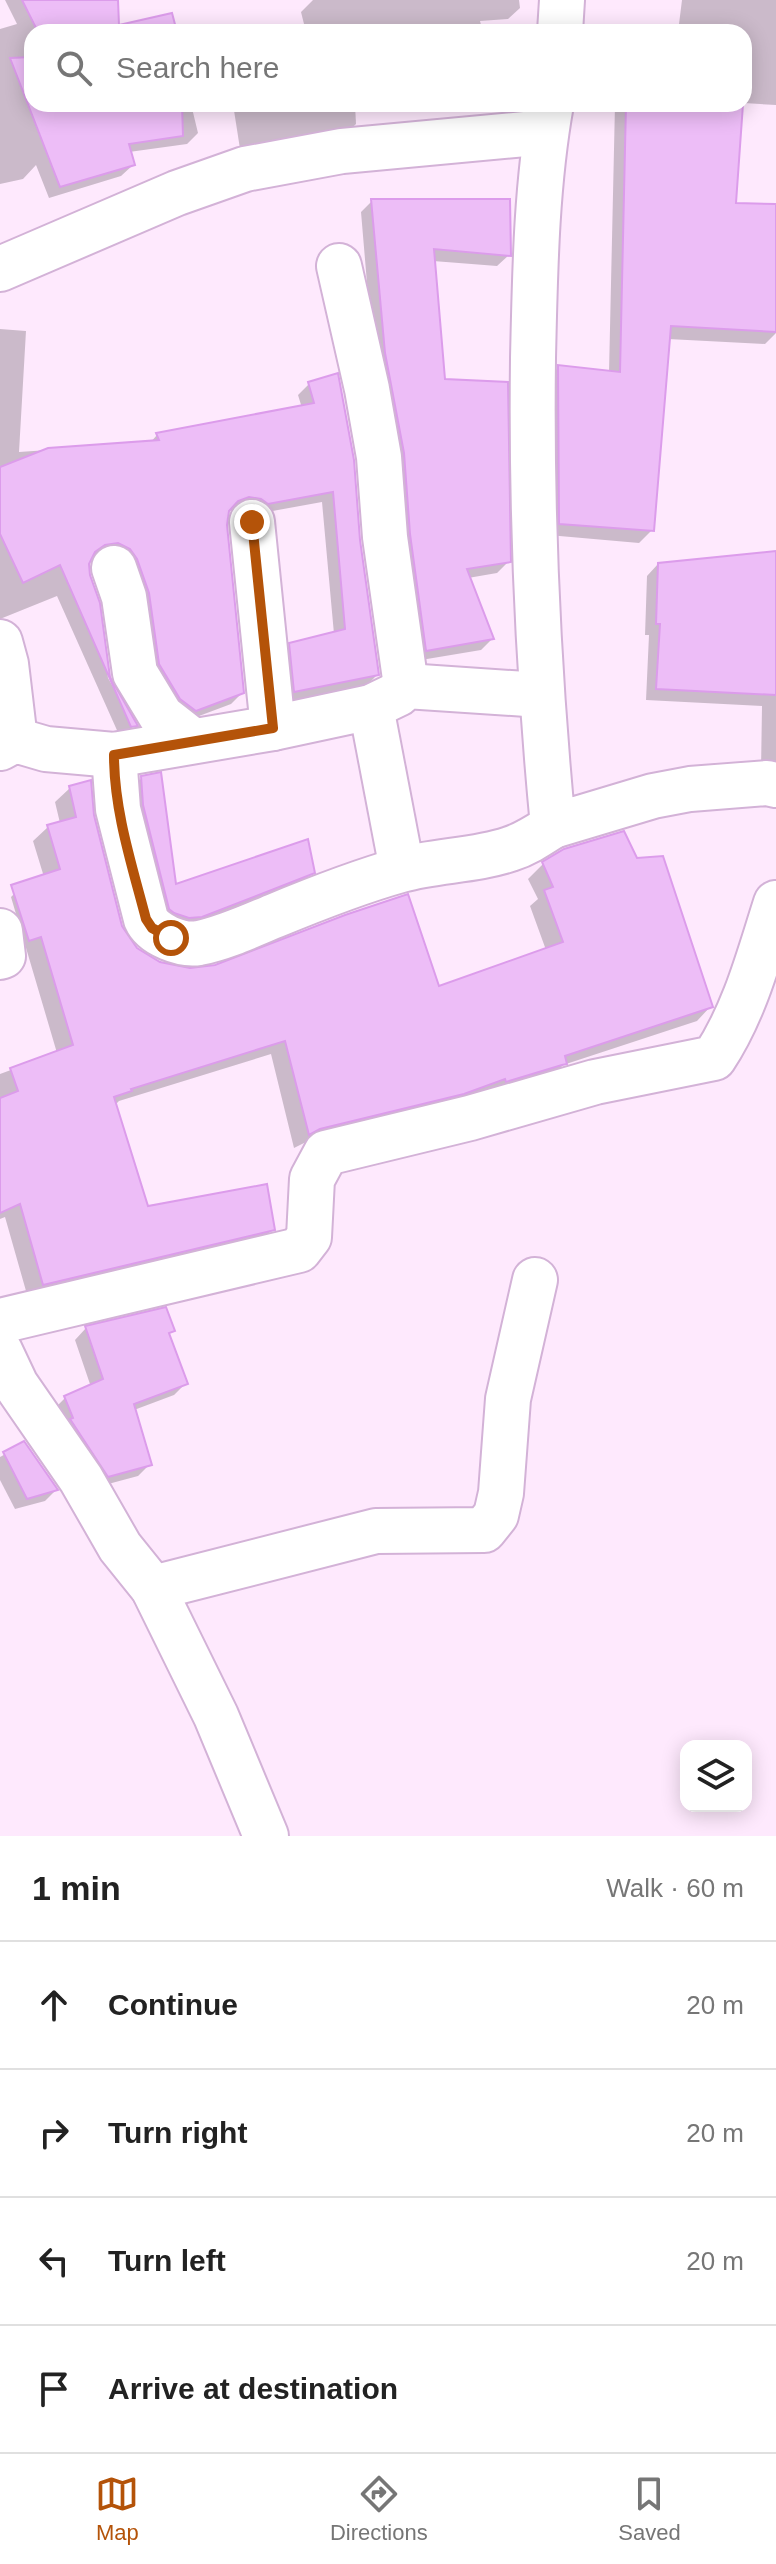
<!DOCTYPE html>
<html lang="en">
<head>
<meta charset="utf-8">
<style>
	body { margin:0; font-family:Arial,sans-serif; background:#f6f6f6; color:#222 }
	.controls { position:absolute; right:24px; bottom:24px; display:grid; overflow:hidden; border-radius:16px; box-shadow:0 4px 20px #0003 }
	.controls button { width:72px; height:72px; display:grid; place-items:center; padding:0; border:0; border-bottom:2px solid #e0e0e0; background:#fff; color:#222; font:40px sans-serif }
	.stop { position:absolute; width:24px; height:24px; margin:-18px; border:6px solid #b45309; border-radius:50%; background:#fff }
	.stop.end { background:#b45309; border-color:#fff; box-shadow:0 2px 8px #0008 }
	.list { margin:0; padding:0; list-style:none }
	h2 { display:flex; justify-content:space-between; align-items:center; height:104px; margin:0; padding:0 32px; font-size:34px }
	h2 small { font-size:26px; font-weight:400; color:#767676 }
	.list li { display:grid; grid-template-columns:52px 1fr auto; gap:24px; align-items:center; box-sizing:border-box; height:128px; padding:0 32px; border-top:2px solid #e0e0e0 }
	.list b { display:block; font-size:30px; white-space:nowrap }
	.list em { font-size:26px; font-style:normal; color:#767676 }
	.icon { flex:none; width:44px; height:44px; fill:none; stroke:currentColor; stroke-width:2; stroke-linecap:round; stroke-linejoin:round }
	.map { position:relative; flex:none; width:776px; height:1836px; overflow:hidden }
	.search { position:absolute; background:#fff; box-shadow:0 4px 20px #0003; left:24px; right:24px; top:24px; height:88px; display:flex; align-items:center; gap:20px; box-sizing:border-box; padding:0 28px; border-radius:24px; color:#767676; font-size:30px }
	.sheet { height:616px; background:#fff }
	nav { display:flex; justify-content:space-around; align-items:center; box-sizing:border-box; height:112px; border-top:2px solid #e0e0e0; background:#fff; font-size:22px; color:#767676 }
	nav a { display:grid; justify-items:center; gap:4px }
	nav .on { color:#b45309 }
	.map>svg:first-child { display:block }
	.shadow { fill:#0003 }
	.building { fill:#edbdf7; stroke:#dc9ceb; stroke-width:2 }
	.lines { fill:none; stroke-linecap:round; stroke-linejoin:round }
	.minor-casing { stroke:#d3b2d7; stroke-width:48 }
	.minor { stroke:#fff; stroke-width:44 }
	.route { stroke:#b45309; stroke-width:10 }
</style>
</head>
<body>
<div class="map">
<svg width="776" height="1836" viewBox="0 0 776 1836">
	<rect width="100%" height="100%" fill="#fee9fd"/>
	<g class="shadow">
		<path d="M5 0H116L117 28 175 32H32V104H191L198 133 187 144 129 152 133 165 121 176 49 198 36 165 23 179 0 184V29L17 24Z"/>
		<path d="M313 0H519L520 8 508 19 480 21 483 32H306L301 12Z"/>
		<path d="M682 0H776V105L744 103V32H626L629 29 678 32Z"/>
		<path d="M233 104H355L356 124 344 135 240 149Z"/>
		<path d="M615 104H741L732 238 776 274V333L765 344 668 339 652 530 639 543 548 535 546 380 559 367 609 373Z"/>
		<path d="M372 201 509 255 497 266 433 261 443 380 508 562 497 573 468 578 492 639 481 650 415 661 374 366 361 212Z"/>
		<path d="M0 329 26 331 19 452 150 443 157 435 302 408 298 395 309 384 358 541 377 675 366 686 284 702 279 656 290 644 334 634 322 502 256 514 237 508 227 512 225 524 242 693 231 704 183 722 169 710 107 554 92 555 88 562V576L98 603 108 678 135 725 120 737 57 596 0 619Z"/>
		<path d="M776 553V773L761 770 762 706 646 700 649 635H645L647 576 658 564Z"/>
		<path d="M142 778 174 887 313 872 301 884 197 925 167 926 130 789Z"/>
		<path d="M70 788 92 815 120 926 136 949 160 964 190 970 438 989 546 950 530 906 538 899 528 879 543 864 564 851 711 1006 697 1021 563 1065 551 1078 447 1108 304 1143 294 1148 271 1054 119 1101 114 1106 146 1208 273 1229 258 1244 28 1298 5 1217 0 1219V1074L57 1053 11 897 26 882 44 877 33 841 48 827 60 823 55 802Z"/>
		<path d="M86 1328 172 1330 167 1335 185 1384 174 1395 134 1410 150 1464 138 1476 97 1487 54 1409 65 1398 91 1387 75 1340Z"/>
		<path d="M24 1444 56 1490 45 1501 15 1509 0 1480V1457Z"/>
	</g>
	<g class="building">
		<path d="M22 0H118L119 25 172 13 177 32H38Z"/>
		<path d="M32 57V104H182L183 136 129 144 135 165 60 187 10 58Z"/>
		<path d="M626 104H743L736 203 776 204V332L671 326 654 531 559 524 558 365 620 372Z"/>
		<path d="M371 199H510L511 256 434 249 445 379 508 382 511 562 467 569 494 639 426 651 410 534 404 453 385 353Z"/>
		<path d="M338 373 354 460 360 540 379 675 294 692 289 643 345 629 333 492 268 504 261 499 249 497 238 501 229 511 227 525 244 693 196 711 180 699 159 664 149 593 137 559 130 549 118 543 105 545 95 552 89 564 90 575 100 603 110 677 138 726 131 727 60 565 23 583 0 534V467L48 448 159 440 156 433 314 403 308 382Z"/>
		<path d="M776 551V695L656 689 660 624H656L658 563Z"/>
		<path d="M161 772 176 884 308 839 315 873 202 917 189 918 174 913 169 909 143 805 141 776Z"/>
		<path d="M91 780 94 815 122 926 137 948 160 962 190 968 215 965 345 915 408 894 439 986 563 942 544 890 553 887 542 862 564 849 624 831 637 858 663 856 713 1007 565 1056 567 1064 562 1065 506 1082 505 1079 464 1094 320 1129 309 1135 285 1041 131 1089 132 1091 114 1097 148 1206 267 1184 275 1230 43 1285 20 1204 0 1213V1098L18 1091 10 1068 73 1045 41 937 29 941 11 885 60 869 47 825 76 817 69 786Z"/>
		<path d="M166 1307 175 1331 169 1333 188 1384 134 1404 152 1465 108 1477 70 1419 73 1418 64 1396 103 1379 85 1326Z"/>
		<path d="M24 1441 58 1490 27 1499 3 1452Z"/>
	</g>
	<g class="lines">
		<defs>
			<g id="minor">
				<path d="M560 32 562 0"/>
				<path d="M551 104C536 188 535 273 533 358 531 515 538 670 553 826L653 796 690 789 767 783 776 785"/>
				<path d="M339 266 367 389 379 457 385 537 406 686"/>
				<path d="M0 269 177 193 245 169 342 151 546 132"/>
				<path d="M252 522 273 728"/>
				<path d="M114 568 124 597 135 673 161 716 193 741"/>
				<path d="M0 642 6 664 15 740"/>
				<path d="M371 707 402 869"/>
				<path d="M0 748 15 740 46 749 114 755 273 728 371 707 398 694 406 686 541 695"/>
				<path d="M114 755 118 809 146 919C153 935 182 946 199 943 224 938 250 926 274 916 315 899 358 882 401 870 436 860 475 861 510 849 526 844 539 835 553 826"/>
				<path d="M0 931 3 956 0 957"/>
				<path d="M0 1321 299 1250 309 1237 312 1179 326 1153 470 1118 595 1082 714 1058C745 1011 759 956 776 903"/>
				<path d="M0 1351 16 1385 81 1479 120 1547 153 1588 216 1716 266 1836"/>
				<path d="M153 1588 376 1531 484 1530 496 1515 501 1493 508 1399 535 1280"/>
			</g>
		</defs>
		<use href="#minor" class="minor-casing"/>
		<use href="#minor" class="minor"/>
	</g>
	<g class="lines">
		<path class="route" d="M171 938 152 928 146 919C132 865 114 811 114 755L273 728 252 522"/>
	</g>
</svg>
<div class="controls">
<button><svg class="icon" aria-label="layers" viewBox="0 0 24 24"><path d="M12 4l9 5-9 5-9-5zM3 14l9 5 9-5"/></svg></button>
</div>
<div class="stop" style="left:171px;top:938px"></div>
<div class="stop end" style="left:252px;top:522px"></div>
<div class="search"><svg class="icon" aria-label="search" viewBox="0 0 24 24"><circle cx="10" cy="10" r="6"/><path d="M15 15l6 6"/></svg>Search here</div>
</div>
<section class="sheet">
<h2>1 min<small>Walk · 60 m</small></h2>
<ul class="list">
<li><svg class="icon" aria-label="ahead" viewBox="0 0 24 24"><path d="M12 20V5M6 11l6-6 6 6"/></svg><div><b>Continue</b></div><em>20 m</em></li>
<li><svg class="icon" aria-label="right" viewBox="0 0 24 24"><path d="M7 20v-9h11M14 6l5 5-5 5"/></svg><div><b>Turn right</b></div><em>20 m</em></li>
<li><svg class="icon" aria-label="left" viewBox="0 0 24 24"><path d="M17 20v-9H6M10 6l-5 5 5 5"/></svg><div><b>Turn left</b></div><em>20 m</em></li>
<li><svg class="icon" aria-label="arrive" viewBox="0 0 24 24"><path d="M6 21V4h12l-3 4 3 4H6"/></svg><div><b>Arrive at destination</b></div></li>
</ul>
</section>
<nav>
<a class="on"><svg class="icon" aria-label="map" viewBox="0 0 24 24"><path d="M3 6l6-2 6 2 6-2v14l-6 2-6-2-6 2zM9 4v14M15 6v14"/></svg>Map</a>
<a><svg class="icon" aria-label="directions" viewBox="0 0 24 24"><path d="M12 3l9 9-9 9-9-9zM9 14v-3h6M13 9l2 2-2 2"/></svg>Directions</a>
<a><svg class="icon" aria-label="saved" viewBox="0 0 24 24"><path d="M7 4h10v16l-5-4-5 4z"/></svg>Saved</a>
</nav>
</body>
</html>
